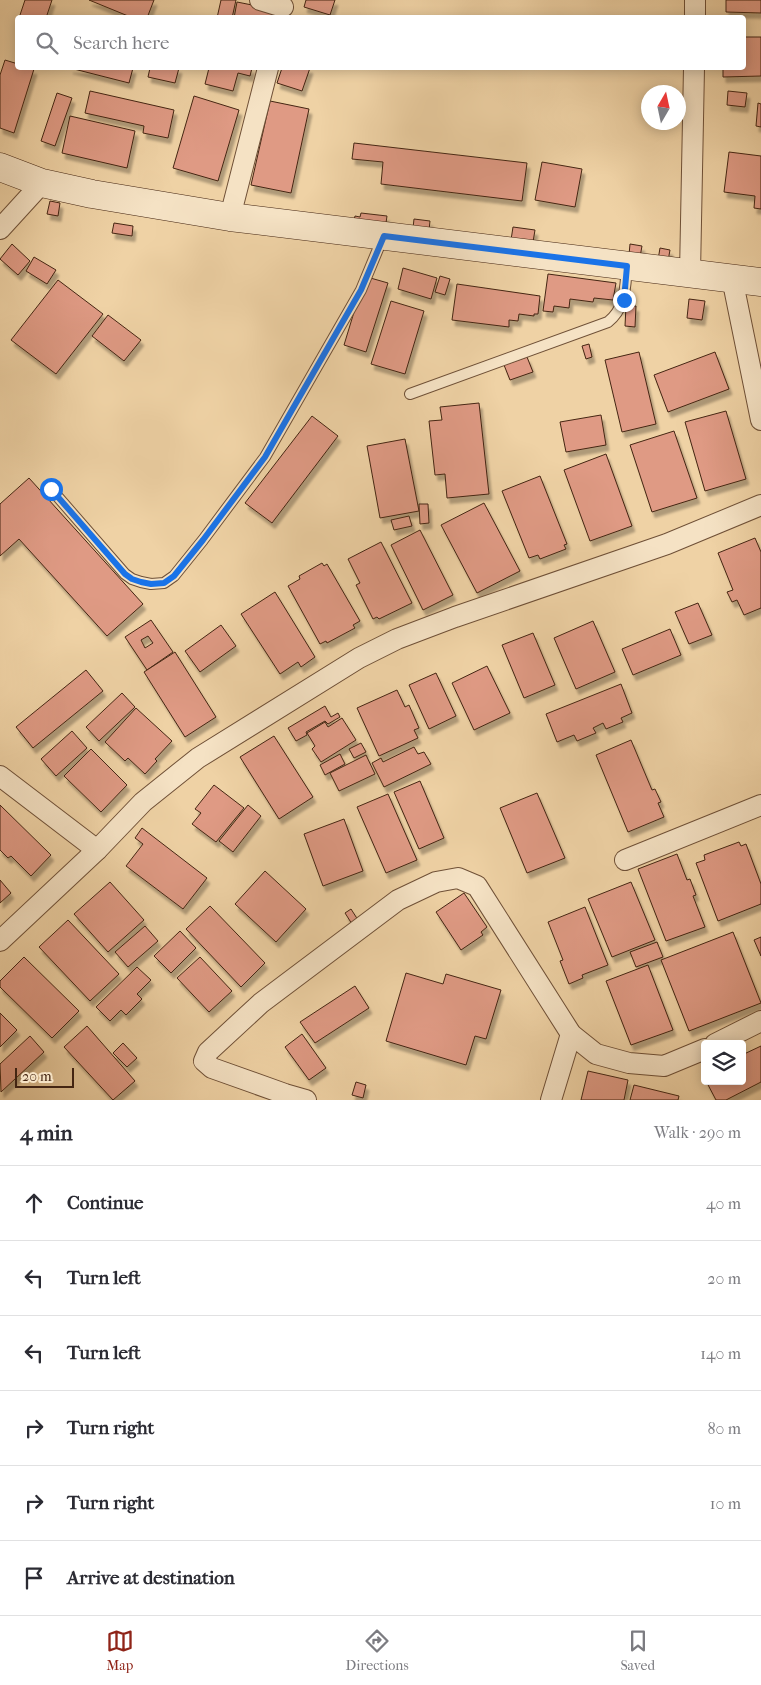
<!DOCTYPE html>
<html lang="en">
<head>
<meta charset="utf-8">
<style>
	body { margin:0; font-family:"IM FELL French Canon",serif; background:#f2f2f3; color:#2b2b33 }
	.controls { position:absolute; right:15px; bottom:15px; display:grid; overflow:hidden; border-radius:5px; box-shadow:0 2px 12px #0003 }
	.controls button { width:45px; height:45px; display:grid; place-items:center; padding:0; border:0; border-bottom:1px solid #e1e1e2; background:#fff; color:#2b2b33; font:25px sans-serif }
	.compass { position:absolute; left:641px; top:85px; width:45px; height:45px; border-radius:50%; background:#fff; box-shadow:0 2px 12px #0003; rotate:9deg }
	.scale { position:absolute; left:15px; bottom:12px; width:59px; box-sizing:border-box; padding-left:5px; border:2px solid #442512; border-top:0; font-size:14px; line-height:18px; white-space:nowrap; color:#442512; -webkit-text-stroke:4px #f5e2c4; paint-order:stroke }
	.stop { position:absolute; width:15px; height:15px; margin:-11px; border:4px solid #1a73e8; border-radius:50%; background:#fff }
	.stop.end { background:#1a73e8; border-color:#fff; box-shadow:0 1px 5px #0008 }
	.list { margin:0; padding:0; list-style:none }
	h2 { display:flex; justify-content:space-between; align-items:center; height:65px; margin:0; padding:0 20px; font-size:21px }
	h2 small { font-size:16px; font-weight:400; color:#7c7c81 }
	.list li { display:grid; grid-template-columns:32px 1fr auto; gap:15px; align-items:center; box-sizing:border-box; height:75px; padding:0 20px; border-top:1px solid #e1e1e2 }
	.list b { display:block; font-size:19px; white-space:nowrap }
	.list em { font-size:16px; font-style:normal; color:#7c7c81 }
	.icon { flex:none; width:28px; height:28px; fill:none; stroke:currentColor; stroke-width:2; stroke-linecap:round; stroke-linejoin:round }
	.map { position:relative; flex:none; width:761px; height:1100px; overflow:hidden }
	.search { position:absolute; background:#fff; box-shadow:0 2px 12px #0003; left:15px; right:15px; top:15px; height:55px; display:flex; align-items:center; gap:12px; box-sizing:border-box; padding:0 18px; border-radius:5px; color:#7c7c81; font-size:19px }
	.sheet { height:515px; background:#fff }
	nav { display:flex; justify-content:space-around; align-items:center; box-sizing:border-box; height:70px; border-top:1px solid #e1e1e2; background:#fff; font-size:14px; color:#7c7c81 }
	nav a { display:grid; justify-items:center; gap:2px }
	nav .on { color:#8f2418 }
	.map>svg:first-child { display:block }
	.building { fill:#df9a84; stroke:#442512; fill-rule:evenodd; filter:url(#shadow) }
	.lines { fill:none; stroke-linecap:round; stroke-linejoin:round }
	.service-casing { stroke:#6f5037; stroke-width:12 }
	.minor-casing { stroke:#6f5037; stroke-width:22 }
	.secondary-casing { stroke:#442512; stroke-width:29 }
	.service { stroke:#f5e2c4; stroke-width:10 }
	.minor { stroke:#f5e2c4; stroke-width:20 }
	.secondary { stroke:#f5e2c4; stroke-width:28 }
	.route { stroke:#1a73e8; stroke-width:6 }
</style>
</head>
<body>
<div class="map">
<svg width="761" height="1100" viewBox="0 0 761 1100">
	<defs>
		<filter id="shadow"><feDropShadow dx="3" dy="5.5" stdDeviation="1" flood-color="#0004"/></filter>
	</defs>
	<rect width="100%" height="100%" fill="#efd2a5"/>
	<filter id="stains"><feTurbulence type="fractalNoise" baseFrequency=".004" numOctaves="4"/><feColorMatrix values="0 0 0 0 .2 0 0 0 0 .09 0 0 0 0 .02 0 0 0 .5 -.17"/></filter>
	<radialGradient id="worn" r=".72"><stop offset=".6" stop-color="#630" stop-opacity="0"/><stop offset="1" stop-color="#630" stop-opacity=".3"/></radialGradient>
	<g class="building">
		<path d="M25 0H52L46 18H19Z"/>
		<path d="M89 0H154L147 18H133Z"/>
		<path d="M221 0H236L232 18H217Z"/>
		<path d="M306 0H335L330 15 304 7Z"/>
		<path d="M726 0H761V13L726 12Z"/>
		<path d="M237 2 272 9 271 18H234Z"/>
		<path d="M744 37H761V76L723 77V68H744Z"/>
		<path d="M5 60 18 64V68L34 69 14 133 0 128V75Z"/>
		<path d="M70 68H133L129 83Z"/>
		<path d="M150 68H179L175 83 148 77Z"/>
		<path d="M209 68H252L250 76 238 73 233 91 205 84Z"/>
		<path d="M282 68H310L302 91 277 83Z"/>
		<path d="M90 91 174 110 168 138 143 133 144 126 85 113Z"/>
		<path d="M728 91 747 93 745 107 727 105Z"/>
		<path d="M57 93 72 98 55 146 41 141Z"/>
		<path d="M194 96 239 110 218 181 173 168Z"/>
		<path d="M270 101 309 109 291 193 251 185Z"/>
		<path d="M758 103 761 104V127L756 126Z"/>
		<path d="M70 116 135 131 127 168 62 153Z"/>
		<path d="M354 143 527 163 522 201 381 184 383 162 352 159Z"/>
		<path d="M729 152 761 156V209L754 208 755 196 724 192Z"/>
		<path d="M542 162 582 169 575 207 535 200Z"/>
		<path d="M50 201 60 203 58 216 47 214Z"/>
		<path d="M361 213 387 216 385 230 353 225 355 216 360 217Z"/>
		<path d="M414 219 430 221 429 230 413 228Z"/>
		<path d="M114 223 133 226 132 236 112 233Z"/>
		<path d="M513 227 535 230 533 242 511 240Z"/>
		<path d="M12 244 30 261 18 275 0 259Z"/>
		<path d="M630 244 642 246 640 257 629 255Z"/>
		<path d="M660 248 670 250 668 261 658 260Z"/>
		<path d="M34 257 56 270 47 284 26 271Z"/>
		<path d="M403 268 437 278 431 299 398 289Z"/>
		<path d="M548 274 616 283 613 300 594 298 593 302 570 299 569 308 554 306 553 312 543 311Z"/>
		<path d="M440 276 450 279 445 295 435 292Z"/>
		<path d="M367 277 388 283 366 352 344 345 358 299Z"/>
		<path d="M58 280 103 314 56 374 11 340Z"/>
		<path d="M457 284 540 296 538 314H534V316L519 314 518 321 509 320V327L452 320Z"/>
		<path d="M689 299 705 301 702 320 687 318Z"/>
		<path d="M391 301 424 311 405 374 371 364Z"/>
		<path d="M626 306H636L635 327 625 326Z"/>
		<path d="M108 315 141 340 124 361 92 336Z"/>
		<path d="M589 344 592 357 586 359 582 346Z"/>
		<path d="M639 352 656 424 622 432 605 360Z"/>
		<path d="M715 352 729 389 668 412 654 375Z"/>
		<path d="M527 357 533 372 510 380 504 365Z"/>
		<path d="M479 403 489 494 447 498 445 474 435 475 429 421 442 420 440 407Z"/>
		<path d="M726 411 746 479 705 491 685 422Z"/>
		<path d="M601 415 606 445 566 452 560 422Z"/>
		<path d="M312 416 338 436 272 523 245 503Z"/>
		<path d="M674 431 697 498 652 512 630 445Z"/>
		<path d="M405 439 419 511 380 518 367 446Z"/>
		<path d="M606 454 632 526 590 541 564 470Z"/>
		<path d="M540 476 567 544 564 545 566 549 540 559 538 555 529 558 502 491Z"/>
		<path d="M29 478 143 604 107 636 19 539 0 556V504Z"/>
		<path d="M484 503 520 571 477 593 441 525Z"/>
		<path d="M419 504H428L429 523 420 524Z"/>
		<path d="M409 516 412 526 394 530 391 520Z"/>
		<path d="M420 530 453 595 423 610 391 545Z"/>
		<path d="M755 538 761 552V608L744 615 737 600 732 602 727 592 733 590 718 553Z"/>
		<path d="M381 542 412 603 379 619 377 617 373 619 356 585 360 583 348 559Z"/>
		<path d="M322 563 324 566 327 564 360 621 353 625 355 628 327 643 326 641 320 644 288 586 300 579 299 576Z"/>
		<path d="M275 592 315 657 301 667 298 662 280 674 241 614Z"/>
		<path d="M698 603 712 635 689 644 675 612Z"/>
		<path d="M151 620 173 652 147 670 125 637ZM148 636 153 643 145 648 141 640Z"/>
		<path d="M593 621 615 672 576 689 554 638Z"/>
		<path d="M221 625 236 646 200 672 185 651Z"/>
		<path d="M670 629 681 655 633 675 622 649Z"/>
		<path d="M533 633 555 685 524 698 502 645Z"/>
		<path d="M175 652 216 717 185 737 144 672Z"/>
		<path d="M487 666 510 713 474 730 452 683Z"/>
		<path d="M86 670 103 691 33 748 16 727Z"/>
		<path d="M436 673 456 716 429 729 409 685Z"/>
		<path d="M621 684 632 713 621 718 623 722 606 729 603 723 593 728 596 733 577 741 574 735 557 742 546 714Z"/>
		<path d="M397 690 405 707 409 705 419 728 414 730 418 738 379 756 357 708Z"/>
		<path d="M122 693 135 707 99 741 86 727Z"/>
		<path d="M325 706 331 717 338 713 340 717 328 724 325 721 306 732 307 735 296 741 288 728Z"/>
		<path d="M136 708 172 741 155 759 157 761 145 774 128 758 125 761 105 742Z"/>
		<path d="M342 718 356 740 321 762 312 749 315 746 307 733 325 722 328 727Z"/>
		<path d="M72 731 87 748 56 776 41 759Z"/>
		<path d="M274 736 313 797 279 819 240 757Z"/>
		<path d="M631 740 652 790 655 789 661 802 658 803 664 817 628 832 596 755Z"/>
		<path d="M361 743 366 752 354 758 349 749Z"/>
		<path d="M414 747 418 754 424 752 431 764 384 787 372 763 381 758 383 762Z"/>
		<path d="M91 749 127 785 101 812 64 776Z"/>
		<path d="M340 754 345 764 325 775 320 765Z"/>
		<path d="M366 755 375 774 339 791 330 773Z"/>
		<path d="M420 781 444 838 419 849 394 792Z"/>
		<path d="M214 785 244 808 216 842 192 824 201 813 195 809Z"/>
		<path d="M537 793 565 858 527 873 500 808Z"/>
		<path d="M388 794 417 860 386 873 357 807Z"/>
		<path d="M0 805 51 855 31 876 11 856 8 858 0 850Z"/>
		<path d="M248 805 261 816 233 852 219 841Z"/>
		<path d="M344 819 363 871 323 886 304 834Z"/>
		<path d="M142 828 207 878 183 909 126 866 143 844 135 838Z"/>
		<path d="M739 842 741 846 746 844 761 884V904L718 921 696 863 705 860 704 855Z"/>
		<path d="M677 854 687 880 690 879 696 895 693 896 705 927 666 941 638 869Z"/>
		<path d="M265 871 306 909 276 942 235 904Z"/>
		<path d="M0 880 11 893 0 903Z"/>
		<path d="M110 882 144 920 108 952 74 914Z"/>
		<path d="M631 882 655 940 612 957 588 899Z"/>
		<path d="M464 893 487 927 481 932 483 935 461 950 436 912Z"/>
		<path d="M210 906 265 963 241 987 186 929Z"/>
		<path d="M585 907 608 965 582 975 583 978 569 984 560 961 563 960 548 922Z"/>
		<path d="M351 909 358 920 352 924 345 913Z"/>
		<path d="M68 920 119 974 90 1001 39 947Z"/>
		<path d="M145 926 158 941 128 967 115 952Z"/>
		<path d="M180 931 196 948 171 973 154 956Z"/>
		<path d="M733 932 761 1003 689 1031 661 960Z"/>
		<path d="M761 937V956L754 940Z"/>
		<path d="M657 942 663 957 636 967 630 952Z"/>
		<path d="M24 957 79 1011 52 1038 0 987V981Z"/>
		<path d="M200 957 232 991 209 1012 177 978Z"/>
		<path d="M648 965 673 1030 631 1045 606 981Z"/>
		<path d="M137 967 151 980 137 994 142 999 126 1015 121 1010 110 1021 96 1007Z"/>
		<path d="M406 973 443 984 446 974 501 990 486 1039 475 1036 466 1065 386 1041Z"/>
		<path d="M355 986 369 1008 315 1043 300 1022Z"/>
		<path d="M0 1013 17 1030 0 1047Z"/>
		<path d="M87 1026 135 1081 113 1100 64 1047Z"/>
		<path d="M302 1034 326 1068 309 1080 285 1047Z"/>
		<path d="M30 1036 44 1052 1 1092 0 1064Z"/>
		<path d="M123 1043 137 1058 127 1067 113 1053Z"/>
		<path d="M761 1046V1082L726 1100H716L706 1081H742V1055Z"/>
		<path d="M588 1071 628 1080 624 1100H581Z"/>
		<path d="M356 1082 366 1085 363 1098 352 1095Z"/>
		<path d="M634 1085 679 1096 678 1100H630Z"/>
	</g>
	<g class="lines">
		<defs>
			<g id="service">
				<path d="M410 394 608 322C626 308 625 287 627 267"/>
				<path d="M51 489 125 574 132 579 141 582 151 584 164 583 174 576 203 540 265 457 361 290 383 237"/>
			</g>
			<g id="minor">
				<path d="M260 0 283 7"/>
				<path d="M695 18V0"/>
				<path d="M230 217 268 68"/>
				<path d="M0 229 42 183"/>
				<path d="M690 273 694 68"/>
				<path d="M732 278 761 420"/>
				<path d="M0 776 97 850"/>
				<path d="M625 860 761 805"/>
				<path d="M0 941 97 850 143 802 198 758 359 658 397 639 455 617 667 544 761 505"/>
				<path d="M715 1044 761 1021"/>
				<path d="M306 1100 285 1094 212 1068 204 1061 208 1052 261 1003 398 900 436 882 458 878 477 886 571 1034 596 1054 629 1063 664 1066 705 1049"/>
				<path d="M551 1100 571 1034"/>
			</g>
			<path id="secondary" d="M0 167 42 183 92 194 230 217 761 282"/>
		</defs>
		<use href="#service" class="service-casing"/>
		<use href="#minor" class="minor-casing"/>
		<use href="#secondary" class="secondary-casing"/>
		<use href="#service" class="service"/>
		<use href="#minor" class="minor"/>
		<use href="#secondary" class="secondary"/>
	</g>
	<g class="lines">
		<path class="route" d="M51 489 125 574 132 579 141 582 151 584 164 583 174 576 203 540 265 457 361 290 384 236 627 266 624 300"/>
	</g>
	<rect width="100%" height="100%" filter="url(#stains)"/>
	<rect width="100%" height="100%" fill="url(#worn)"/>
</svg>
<div class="controls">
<button><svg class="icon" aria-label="layers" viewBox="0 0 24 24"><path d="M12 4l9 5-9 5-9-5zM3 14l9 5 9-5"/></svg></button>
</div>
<svg class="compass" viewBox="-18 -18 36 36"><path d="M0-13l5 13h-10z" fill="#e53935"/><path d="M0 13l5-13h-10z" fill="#7c7c81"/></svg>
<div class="scale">20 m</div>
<div class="stop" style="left:51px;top:489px"></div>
<div class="stop end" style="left:624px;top:300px"></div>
<div class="search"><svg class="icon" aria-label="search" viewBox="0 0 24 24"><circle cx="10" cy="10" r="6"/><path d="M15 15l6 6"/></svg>Search here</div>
</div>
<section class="sheet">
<h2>4 min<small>Walk · 290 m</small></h2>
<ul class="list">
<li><svg class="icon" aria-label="ahead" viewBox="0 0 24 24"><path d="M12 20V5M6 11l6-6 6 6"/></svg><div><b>Continue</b></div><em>40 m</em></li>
<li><svg class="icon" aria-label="left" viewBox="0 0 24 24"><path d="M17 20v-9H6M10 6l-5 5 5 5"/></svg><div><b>Turn left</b></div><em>20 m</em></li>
<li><svg class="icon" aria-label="left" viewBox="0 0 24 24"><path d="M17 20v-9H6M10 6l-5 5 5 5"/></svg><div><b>Turn left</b></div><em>140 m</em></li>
<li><svg class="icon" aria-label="right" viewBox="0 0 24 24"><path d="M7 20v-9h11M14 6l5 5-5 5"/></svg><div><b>Turn right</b></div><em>80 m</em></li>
<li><svg class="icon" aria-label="right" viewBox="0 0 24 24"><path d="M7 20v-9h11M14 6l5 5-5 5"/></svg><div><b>Turn right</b></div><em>10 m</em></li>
<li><svg class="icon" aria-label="arrive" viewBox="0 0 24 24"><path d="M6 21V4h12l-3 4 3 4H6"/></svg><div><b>Arrive at destination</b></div></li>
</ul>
</section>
<nav>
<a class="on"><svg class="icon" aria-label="map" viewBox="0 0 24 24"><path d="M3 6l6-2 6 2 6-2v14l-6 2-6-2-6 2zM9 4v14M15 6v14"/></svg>Map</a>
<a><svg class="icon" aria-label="directions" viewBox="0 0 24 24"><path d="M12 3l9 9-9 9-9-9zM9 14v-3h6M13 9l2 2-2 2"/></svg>Directions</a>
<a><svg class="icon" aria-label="saved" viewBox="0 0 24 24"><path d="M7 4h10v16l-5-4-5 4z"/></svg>Saved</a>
</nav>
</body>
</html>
